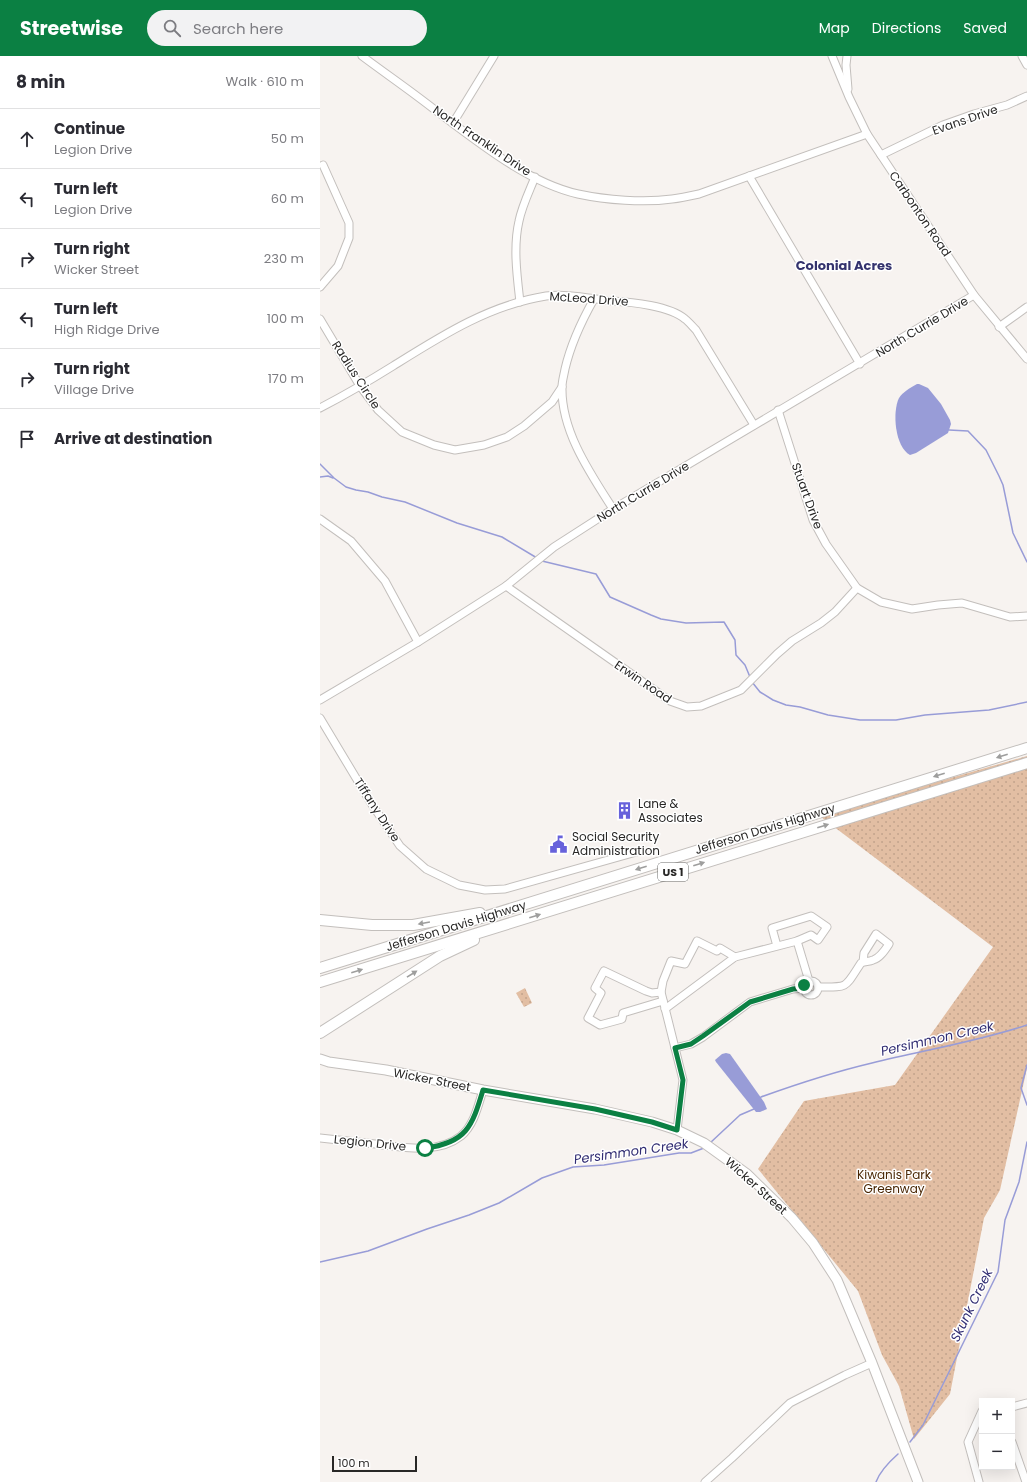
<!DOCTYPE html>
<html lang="en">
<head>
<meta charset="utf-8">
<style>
	body { margin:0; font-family:Poppins,sans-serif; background:#f2f2f3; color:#2b2b33 }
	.controls { position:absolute; right:12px; bottom:12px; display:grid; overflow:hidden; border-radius:0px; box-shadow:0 4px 16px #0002 }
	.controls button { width:36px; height:36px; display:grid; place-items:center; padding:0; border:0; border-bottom:1px solid #e1e1e2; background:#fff; color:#2b2b33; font:20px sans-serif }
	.scale { position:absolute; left:12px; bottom:10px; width:85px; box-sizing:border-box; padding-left:4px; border:2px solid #282726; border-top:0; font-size:11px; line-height:14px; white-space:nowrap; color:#282726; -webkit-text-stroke:3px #fff; paint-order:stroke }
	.stop { position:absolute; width:12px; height:12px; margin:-9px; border:3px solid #0b8043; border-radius:50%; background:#fff }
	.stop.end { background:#0b8043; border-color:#fff; box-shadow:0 1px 4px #0008 }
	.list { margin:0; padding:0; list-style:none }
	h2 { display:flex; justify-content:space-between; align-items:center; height:52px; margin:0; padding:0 16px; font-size:17px }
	h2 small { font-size:13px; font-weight:400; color:#7c7c81 }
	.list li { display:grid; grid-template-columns:26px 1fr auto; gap:12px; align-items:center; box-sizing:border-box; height:60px; padding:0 16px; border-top:1px solid #e1e1e2 }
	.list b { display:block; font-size:15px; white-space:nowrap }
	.list p { margin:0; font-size:13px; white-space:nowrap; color:#7c7c81 }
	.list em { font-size:13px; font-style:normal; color:#7c7c81 }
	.icon { flex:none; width:22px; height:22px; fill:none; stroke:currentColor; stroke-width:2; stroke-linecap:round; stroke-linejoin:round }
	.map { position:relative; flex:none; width:707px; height:1426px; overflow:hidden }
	header { display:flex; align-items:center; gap:24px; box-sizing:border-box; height:56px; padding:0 20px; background:#0b8043; color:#fff }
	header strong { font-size:19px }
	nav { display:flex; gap:22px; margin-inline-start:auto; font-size:14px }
	.search { width:280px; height:36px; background:#f2f2f3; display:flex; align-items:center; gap:10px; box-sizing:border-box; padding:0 14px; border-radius:22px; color:#7c7c81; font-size:15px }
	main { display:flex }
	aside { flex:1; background:#fff }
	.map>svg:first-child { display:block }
	.park { fill:url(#park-dots) }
	.water { fill:#989cd7 }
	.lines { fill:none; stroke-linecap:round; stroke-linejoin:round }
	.stream { stroke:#989cd7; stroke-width:1.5 }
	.minor-casing { stroke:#c3bfbc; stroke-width:9 }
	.major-casing { stroke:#c3bfbc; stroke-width:11 }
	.highway-casing { stroke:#c3bfbc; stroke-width:12 }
	.minor { stroke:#fff; stroke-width:7 }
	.major { stroke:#fff; stroke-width:9 }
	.highway { stroke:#fff; stroke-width:10 }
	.oneway { fill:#9e9e9d }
	.route { stroke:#0b8043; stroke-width:5 }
	.labels { text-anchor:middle; stroke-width:3; stroke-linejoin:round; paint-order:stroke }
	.shield { fill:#fff; stroke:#686867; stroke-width:1 }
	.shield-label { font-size:11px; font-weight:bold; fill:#282726 }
	.street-label { font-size:12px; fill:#282726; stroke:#fff }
	.poi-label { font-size:12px; fill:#282726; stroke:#fff; text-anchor:start }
	.park-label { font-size:12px; fill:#492603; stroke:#fff }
	.neighbourhood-label { font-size:13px; font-weight:bold; fill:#34336e; stroke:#fff }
	.water-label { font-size:13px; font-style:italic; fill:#302c72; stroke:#fff }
</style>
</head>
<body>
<header>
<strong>Streetwise</strong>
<div class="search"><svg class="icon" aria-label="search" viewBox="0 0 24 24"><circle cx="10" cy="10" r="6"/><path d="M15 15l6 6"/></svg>Search here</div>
<nav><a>Map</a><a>Directions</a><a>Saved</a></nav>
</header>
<main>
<aside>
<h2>8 min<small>Walk · 610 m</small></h2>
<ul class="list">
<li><svg class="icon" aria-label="ahead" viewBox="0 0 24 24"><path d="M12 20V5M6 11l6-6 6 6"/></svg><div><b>Continue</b><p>Legion Drive</p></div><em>50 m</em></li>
<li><svg class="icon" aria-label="left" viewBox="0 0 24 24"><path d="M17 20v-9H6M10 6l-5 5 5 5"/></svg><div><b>Turn left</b><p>Legion Drive</p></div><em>60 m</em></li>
<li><svg class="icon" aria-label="right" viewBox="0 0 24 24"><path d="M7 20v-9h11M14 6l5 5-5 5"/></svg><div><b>Turn right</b><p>Wicker Street</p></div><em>230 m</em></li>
<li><svg class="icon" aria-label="left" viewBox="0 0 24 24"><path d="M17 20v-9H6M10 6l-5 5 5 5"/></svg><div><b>Turn left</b><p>High Ridge Drive</p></div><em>100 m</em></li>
<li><svg class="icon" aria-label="right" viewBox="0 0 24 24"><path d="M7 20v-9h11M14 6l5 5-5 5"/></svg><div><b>Turn right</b><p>Village Drive</p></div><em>170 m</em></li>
<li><svg class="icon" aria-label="arrive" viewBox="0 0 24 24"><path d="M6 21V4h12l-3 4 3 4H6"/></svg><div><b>Arrive at destination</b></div></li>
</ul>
</aside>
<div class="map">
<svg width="707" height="1426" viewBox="0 0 707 1426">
	<defs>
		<pattern id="park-dots" width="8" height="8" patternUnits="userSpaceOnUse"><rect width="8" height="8" fill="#e2bea3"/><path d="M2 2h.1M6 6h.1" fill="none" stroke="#c2a38c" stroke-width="1.8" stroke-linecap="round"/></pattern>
	</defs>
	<rect width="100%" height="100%" fill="#f7f3f0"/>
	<g class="park">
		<path d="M707 700V1012L680 1134 664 1162 630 1338 594 1383 579 1330 562 1299 538 1235 438 1113 484 1045 575 1029 673 891 501 761 547 746Z"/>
		<path d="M205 932 212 947 204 951 196 937Z"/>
	</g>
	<g class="water">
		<path d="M597 328H599L608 332 621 348 630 364 631 368 628 377 596 397 590 399C575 391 572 356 579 342 583 336 590 332 597 328Z"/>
		<path d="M406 997 410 998 444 1046 447 1053 440 1056H436L396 1006 395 1004 402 998Z"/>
	</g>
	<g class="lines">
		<g class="stream">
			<path d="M629 374 648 375 666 394 679 420 683 429 693 477 707 506"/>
			<path d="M0 408 14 422 26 431 36 434 48 436 62 441 85 446 137 467 182 481 217 502"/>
			<path d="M0 421 8 420 13 422"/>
			<path d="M222 505 276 518 290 541 331 559 341 563 366 567 404 566 415 584 416 599 425 609 430 621"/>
			<path d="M432 626 440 636 453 644 466 649 480 651 508 659 540 664H576L605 659 669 654 707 646"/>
			<path d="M707 1009 701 1032 707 1049"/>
			<path d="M440 1042 441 1041C477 1028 514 1016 552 1007 604 994 656 986 707 969"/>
			<path d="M390 1087 420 1059 434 1053"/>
			<path d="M0 1206 48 1195 107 1173 149 1159 179 1147 222 1122 253 1111 284 1109 359 1097H371L384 1092"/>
			<path d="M590 1386 603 1369 678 1216 685 1164 699 1126 707 1086"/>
			<path d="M556 1426C560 1415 569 1406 578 1398"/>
		</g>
		<defs>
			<g id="minor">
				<path d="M42 0C66 18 91 35 115 54 157 85 206 126 258 138 286 144 324 147 352 143 361 142 370 140 379 138L547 78"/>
				<path d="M512 0 529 41 547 78 654 239 707 303"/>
				<path d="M527 0 526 9 528 33"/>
				<path d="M702 0 707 9"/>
				<path d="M133 67 174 0"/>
				<path d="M561 99 623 69 654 58 687 49 707 40"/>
				<path d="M429 120 540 308"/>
				<path d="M0 231 18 210 29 182V167L3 109"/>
				<path d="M274 243C261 266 251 287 245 313 244 319 242 325 242 331 241 375 270 417 293 453"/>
				<path d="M200 246C197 220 193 191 199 165 202 150 209 136 215 121"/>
				<path d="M0 263 40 330 58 354 82 376 114 389 135 394 164 389 187 381 204 370 232 346 242 331"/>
				<path d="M679 271 707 251"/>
				<path d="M0 352C25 339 49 325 73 310 121 280 169 249 226 240 246 237 272 243 292 245 312 246 350 250 365 263 369 266 372 270 376 274L434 369"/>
				<path d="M458 354 493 464 506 488 537 532 561 546 592 553 618 549 642 547 690 561 707 560"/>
				<path d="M0 463 31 485 65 525 98 586"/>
				<path d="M186 530 350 645 367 651 381 650 421 634 457 598 472 585 501 567 515 556 537 532"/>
				<path d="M0 644 98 586 186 530 234 491 293 453 654 239"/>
				<path d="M0 662 51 747 80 790 106 813 139 829 165 834 185 833 320 795"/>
				<path d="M477 885 489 925"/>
				<circle cx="491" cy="932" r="7"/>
				<path d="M498 931C529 931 524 933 541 907 545 905 549 906 553 904 560 902 565 894 569 888L556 878 544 897 543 906"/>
				<path d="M341 936 332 937 326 935 284 915 275 932 281 937 268 962 280 969 302 963 303 957 343 945"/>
				<path d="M345 953 415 901 477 885 491 879 498 884 507 871 491 860 452 872 457 890"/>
				<path d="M355 992 371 988 383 981 430 946 473 933 484 932"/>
				<path d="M357 1074 363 1024 341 936 343 925 351 905 365 908 377 885 397 895 400 892 415 901"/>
				<path d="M0 1082C18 1084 37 1086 55 1088 82 1091 117 1099 141 1080 154 1069 158 1050 163 1034"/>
				<path d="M692 1351 707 1347"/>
				<path d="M692 1386 706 1426"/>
				<path d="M385 1426 412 1402 470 1347 525 1319 552 1307"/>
				<path d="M659 1426 648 1386 662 1355"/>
			</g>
			<path id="major" d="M0 1003 9 1006 66 1014 163 1034 275 1053 332 1066 357 1074 384 1087 427 1118 472 1162 493 1187 517 1224 552 1307 598 1426"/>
			<g id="highway">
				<path d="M0 864 52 869H93L160 857"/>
				<path d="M0 912 707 692"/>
				<path d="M0 926 707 707"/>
				<path d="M0 977 120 900 154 884"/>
			</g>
		</defs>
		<use href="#minor" class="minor-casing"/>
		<use href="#major" class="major-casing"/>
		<use href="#highway" class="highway-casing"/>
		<use href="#minor" class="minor"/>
		<use href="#major" class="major"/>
		<use href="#highway" class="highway"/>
	</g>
	<defs><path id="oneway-solid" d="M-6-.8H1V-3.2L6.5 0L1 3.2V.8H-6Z"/></defs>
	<g class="oneway">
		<use href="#oneway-solid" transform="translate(682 700) rotate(163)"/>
		<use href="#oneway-solid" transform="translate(619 719) rotate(163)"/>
		<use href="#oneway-solid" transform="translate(503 770) rotate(-17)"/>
		<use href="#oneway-solid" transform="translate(379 808) rotate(-17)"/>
		<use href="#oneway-solid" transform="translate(321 812) rotate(162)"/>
		<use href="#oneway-solid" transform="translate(215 860) rotate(-18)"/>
		<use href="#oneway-solid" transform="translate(104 867) rotate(170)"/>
		<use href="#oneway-solid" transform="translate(37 915) rotate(-17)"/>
		<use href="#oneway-solid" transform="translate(92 918) rotate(-32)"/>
	</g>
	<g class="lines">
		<path class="route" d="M105 1092C146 1087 152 1071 163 1034L275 1053 332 1066 357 1074 363 1024 355 992 371 988 383 980 430 946 473 933 484 932V929"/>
	</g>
	<defs>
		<symbol id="building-bare" viewBox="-9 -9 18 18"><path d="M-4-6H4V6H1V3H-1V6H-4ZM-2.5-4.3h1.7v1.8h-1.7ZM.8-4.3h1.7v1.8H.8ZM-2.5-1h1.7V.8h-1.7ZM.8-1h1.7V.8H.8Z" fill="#6762db" stroke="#fff" stroke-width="2.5" paint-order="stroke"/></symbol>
		<symbol id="civic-bare" viewBox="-9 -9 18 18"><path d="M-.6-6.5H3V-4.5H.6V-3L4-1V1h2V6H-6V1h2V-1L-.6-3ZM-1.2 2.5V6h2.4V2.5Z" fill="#6762db" stroke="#fff" stroke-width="2.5" paint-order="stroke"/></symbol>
	</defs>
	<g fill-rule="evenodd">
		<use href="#building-bare" x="292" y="742" width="25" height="25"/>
		<use href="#civic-bare" x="226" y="776" width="25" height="25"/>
	</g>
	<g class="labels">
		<rect class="shield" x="338" y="807" width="30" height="18" rx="3"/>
		<g class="shield-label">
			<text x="353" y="820">US 1</text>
		</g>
		<g class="street-label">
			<text transform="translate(645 64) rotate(-19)" y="4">Evans Drive</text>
			<text transform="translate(162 85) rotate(34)" y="4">North Franklin Drive</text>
			<text transform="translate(600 158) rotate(56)" y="4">Carbonton Road</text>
			<text transform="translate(269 243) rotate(4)" y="4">McLeod Drive</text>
			<text transform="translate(602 271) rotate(-31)" y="4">North Currie Drive</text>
			<text transform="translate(36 319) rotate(57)" y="4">Radius Circle</text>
			<text transform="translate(323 436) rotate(-31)" y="4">North Currie Drive</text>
			<text transform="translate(487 440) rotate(70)" y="4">Stuart Drive</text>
			<text transform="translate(323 626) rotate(34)" y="4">Erwin Road</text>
			<text transform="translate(57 754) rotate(57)" y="4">Tiffany Drive</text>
			<text transform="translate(445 773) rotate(-17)" y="4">Jefferson Davis Highway</text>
			<text transform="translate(136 870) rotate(-17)" y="4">Jefferson Davis Highway</text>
			<text transform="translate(112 1024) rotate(11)" y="4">Wicker Street</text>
			<text transform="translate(50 1087) rotate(6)" y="4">Legion Drive</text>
			<text transform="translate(436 1130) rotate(42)" y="4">Wicker Street</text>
		</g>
		<g class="poi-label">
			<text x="318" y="752">Lane &amp;<tspan x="318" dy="14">Associates</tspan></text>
			<text x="252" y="785">Social Security<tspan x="252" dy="14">Administration</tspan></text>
		</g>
		<g class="park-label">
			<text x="574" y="1123">Kiwanis Park<tspan x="574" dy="14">Greenway</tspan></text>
		</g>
		<g class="neighbourhood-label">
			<text x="524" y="214">Colonial Acres</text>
		</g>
		<g class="water-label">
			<text transform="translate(617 982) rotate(-13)" y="5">Persimmon Creek</text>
			<text transform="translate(311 1095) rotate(-8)" y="5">Persimmon Creek</text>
			<text transform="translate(651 1249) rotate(-64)" y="5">Skunk Creek</text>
		</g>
	</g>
</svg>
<div class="controls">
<button>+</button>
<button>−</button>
</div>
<div class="scale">100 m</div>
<div class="stop" style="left:105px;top:1092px"></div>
<div class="stop end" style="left:484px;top:929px"></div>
</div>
</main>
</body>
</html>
